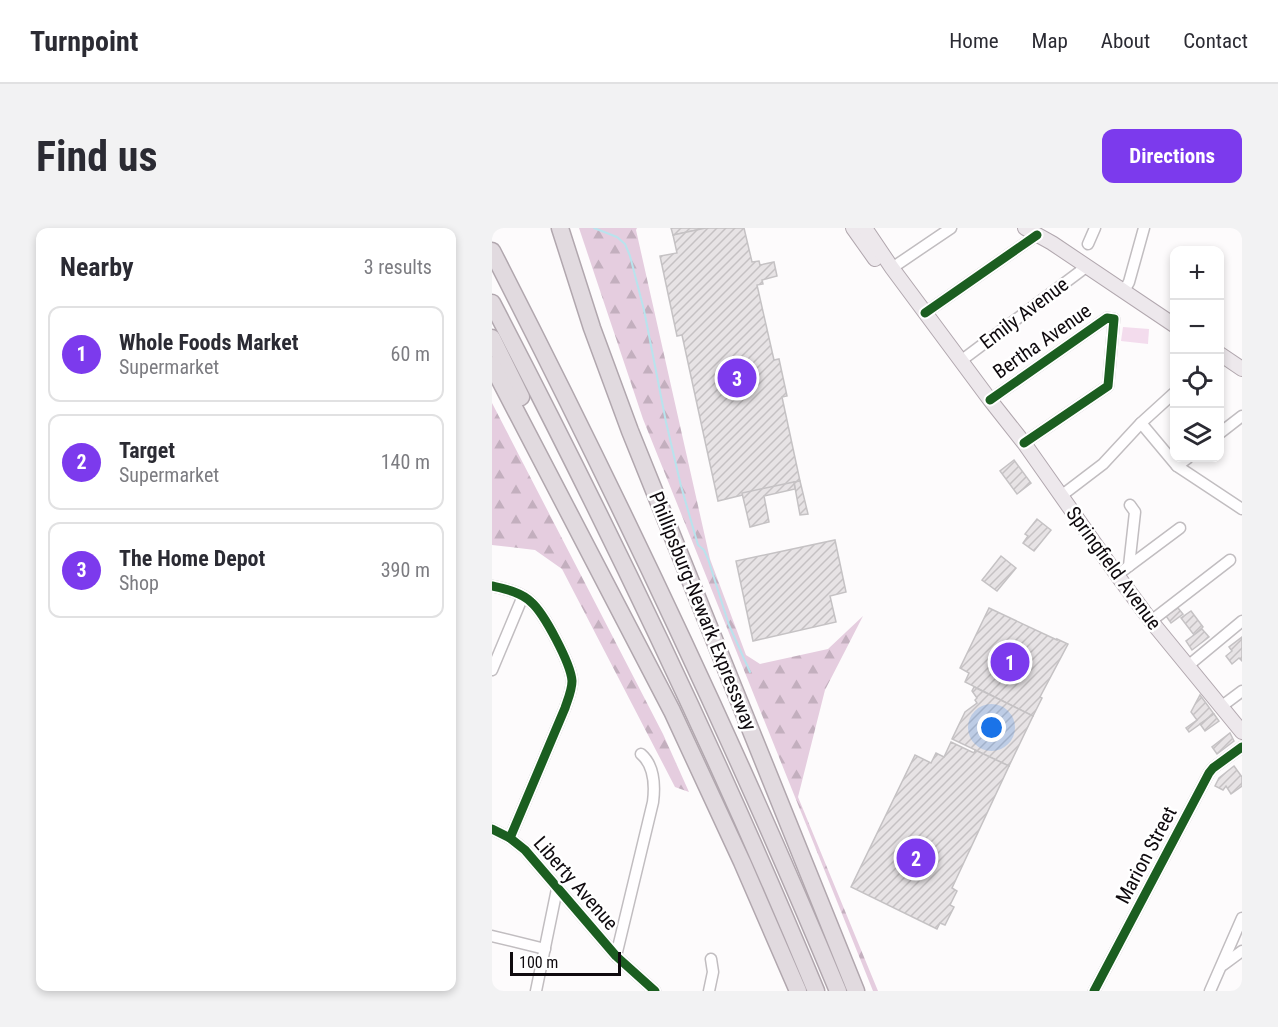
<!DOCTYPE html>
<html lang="en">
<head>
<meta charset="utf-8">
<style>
	body { margin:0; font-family:"Roboto Condensed",sans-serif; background:#f2f2f3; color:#2b2b33 }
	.controls { position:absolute; right:18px; top:18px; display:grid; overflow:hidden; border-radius:12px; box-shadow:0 3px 9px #0003 }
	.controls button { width:54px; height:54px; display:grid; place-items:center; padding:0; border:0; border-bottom:2px solid #e1e1e2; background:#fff; color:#2b2b33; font:30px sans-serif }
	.scale { position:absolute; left:18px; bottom:15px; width:111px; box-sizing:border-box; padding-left:6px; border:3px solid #0f0a0e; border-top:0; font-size:16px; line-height:21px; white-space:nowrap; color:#0f0a0e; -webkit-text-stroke:4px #fff; paint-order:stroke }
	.you { position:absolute; left:500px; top:500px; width:21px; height:21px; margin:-15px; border:4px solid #fff; border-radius:50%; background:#1a73e8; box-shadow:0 0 0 9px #1a73e833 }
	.badge { display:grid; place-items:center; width:39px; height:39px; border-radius:50%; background:#7c3aed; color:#fff; font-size:20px; font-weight:700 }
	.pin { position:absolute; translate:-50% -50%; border:3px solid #fff; box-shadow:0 2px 6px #0006 }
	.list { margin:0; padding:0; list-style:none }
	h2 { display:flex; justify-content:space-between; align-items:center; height:78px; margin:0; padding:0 24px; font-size:26px }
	h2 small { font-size:20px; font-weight:400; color:#7c7c81 }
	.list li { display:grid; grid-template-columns:39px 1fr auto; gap:18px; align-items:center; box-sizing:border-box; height:96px; margin:0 12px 12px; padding:0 12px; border:2px solid #e1e1e2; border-radius:12px }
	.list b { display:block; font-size:22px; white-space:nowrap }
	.list p { margin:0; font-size:20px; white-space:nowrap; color:#7c7c81 }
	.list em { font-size:20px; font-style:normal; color:#7c7c81 }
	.icon { flex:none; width:33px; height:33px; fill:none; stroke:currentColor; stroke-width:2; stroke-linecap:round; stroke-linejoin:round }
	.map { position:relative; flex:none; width:750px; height:763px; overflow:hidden; border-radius:12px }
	header { display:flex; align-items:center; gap:36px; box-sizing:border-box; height:84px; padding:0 30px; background:#fff; border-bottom:2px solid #e1e1e2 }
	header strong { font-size:28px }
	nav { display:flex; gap:33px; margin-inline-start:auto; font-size:21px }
	.intro { display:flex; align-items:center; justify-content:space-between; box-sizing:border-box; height:144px; padding:0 36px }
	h1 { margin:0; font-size:42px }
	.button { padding:15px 27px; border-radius:12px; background:#7c3aed; color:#fff; font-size:21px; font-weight:700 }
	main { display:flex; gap:36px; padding:0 36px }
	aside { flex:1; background:#fff; border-radius:12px; box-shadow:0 3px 9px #0003 }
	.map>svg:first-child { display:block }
	.grass { fill:#f3dced }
	.forest { fill:url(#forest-firs) }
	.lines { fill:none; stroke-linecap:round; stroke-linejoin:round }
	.stream { stroke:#b9e3ed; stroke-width:2 }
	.building { fill:url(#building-hatch); stroke:#c5c2c4; stroke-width:1.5 }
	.minor-casing { stroke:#c1bdc0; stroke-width:13 }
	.major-casing { stroke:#b1a7ae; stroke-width:16 }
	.highway-casing { stroke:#b1a7ae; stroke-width:19 }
	.minor { stroke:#fffeff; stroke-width:10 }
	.major { stroke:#ede8ec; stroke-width:14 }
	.highway { stroke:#e1dadf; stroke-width:16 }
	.cycleway-casing { stroke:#fff; stroke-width:13 }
	.cycleway { stroke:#1b5e20; stroke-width:9 }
	.labels { text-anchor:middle; stroke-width:5; stroke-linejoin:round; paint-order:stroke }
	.street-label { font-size:20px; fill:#0f0a0e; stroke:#fff }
</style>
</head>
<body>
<header>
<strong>Turnpoint</strong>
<nav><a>Home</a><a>Map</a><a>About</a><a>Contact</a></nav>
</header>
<div class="intro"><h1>Find us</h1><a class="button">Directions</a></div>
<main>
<aside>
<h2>Nearby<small>3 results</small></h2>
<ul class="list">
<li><span class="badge">1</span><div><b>Whole Foods Market</b><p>Supermarket</p></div><em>60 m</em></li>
<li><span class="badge">2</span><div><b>Target</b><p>Supermarket</p></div><em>140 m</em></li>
<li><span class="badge">3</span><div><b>The Home Depot</b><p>Shop</p></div><em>390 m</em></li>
</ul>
</aside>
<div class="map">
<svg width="750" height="763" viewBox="0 0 750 763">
	<defs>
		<pattern id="forest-firs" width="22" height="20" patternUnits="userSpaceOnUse" patternTransform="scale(1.5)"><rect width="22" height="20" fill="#e5cddf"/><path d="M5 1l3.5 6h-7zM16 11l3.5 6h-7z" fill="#c3afbe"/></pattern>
		<pattern id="building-hatch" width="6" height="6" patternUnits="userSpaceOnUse" patternTransform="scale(1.5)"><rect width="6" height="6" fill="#e7e3e5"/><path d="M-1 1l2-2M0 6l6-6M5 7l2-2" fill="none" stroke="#c5c1c3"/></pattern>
	</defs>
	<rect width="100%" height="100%" fill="#fdfbfc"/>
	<path class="grass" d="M631 99 657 101 656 116 629 113Z"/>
	<g class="forest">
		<path d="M87 0H145L144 2 218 331 254 427 268 436 336 421 371 388 333 462 306 569 386 763H381L151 191Z"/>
		<path d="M0 175 171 506 197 564 183 559 70 341 43 322 0 317Z"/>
	</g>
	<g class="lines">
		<path class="stream" d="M102 0 125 9 133 16 138 28 152 82 174 194 189 258 206 317 212 322 216 331 237 397 258 444"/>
	</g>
	<g class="building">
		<path d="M179 0H214L181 7Z"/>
		<path d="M214 0H252L260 34 267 33 268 37 282 34 285 48 270 52 271 56 265 57 282 132 287 131 295 168 290 169 308 253 226 273 190 107 185 108 168 28 185 25 181 7Z"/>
		<path d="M522 232 539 255 525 266 508 243Z"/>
		<path d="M308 253 316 286 308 287 302 254Z"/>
		<path d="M302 254 303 261 272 268 277 294 258 299 250 265Z"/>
		<path d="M545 291 559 302 542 323 531 315 536 308 533 306Z"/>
		<path d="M343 312 354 364 338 368 344 394 261 413 244 333Z"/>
		<path d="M509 328 524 340 505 363 490 352Z"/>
		<path d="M497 380 565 412V411L576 416 548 469 550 470 541 488 473 454 477 445 468 440Z"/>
		<path d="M686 380 691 386 679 395 674 388Z"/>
		<path d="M699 383 711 399 702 407 689 390Z"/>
		<path d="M710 401 717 409 700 422 694 413Z"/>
		<path d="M750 409V433L747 430 740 436 734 428 740 423 737 419Z"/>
		<path d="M482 459 541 488 517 538 460 511 473 484 485 475 483 472 485 470 480 463Z"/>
		<path d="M708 467 722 486 697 504 694 500 705 492 699 484Z"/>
		<path d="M722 486 727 493 713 503 708 496Z"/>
		<path d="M738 505 742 513 725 526 720 519Z"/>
		<path d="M459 514 482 525 483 522 517 538 460 660 465 663 458 677 462 679 453 697 448 695 445 701 359 659 423 527 439 535 444 525 452 529Z"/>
		<path d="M742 538 750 549V558L739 566 734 558 731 562 723 558 727 550Z"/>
	</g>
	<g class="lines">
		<defs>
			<g id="minor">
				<path d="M596 16 603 0"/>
				<path d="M400 40 459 0"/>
				<path d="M632 63 637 54 652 0"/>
				<path d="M433 85 545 7"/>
				<path d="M470 132 594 39"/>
				<path d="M498 172 615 90 622 91 616 158 532 215"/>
				<path d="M649 195 685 238 750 281"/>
				<path d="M728 205 750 188"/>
				<path d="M685 238 696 230"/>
				<path d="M569 268 611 236 649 195 682 165"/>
				<path d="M637 338 643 284 638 277"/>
				<path d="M625 347 688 300"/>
				<path d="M0 358C13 361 29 364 39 374 52 385 79 436 80 453 80 462 76 471 73 480L18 610"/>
				<path d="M659 393 738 332"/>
				<path d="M697 437 750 393"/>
				<path d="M0 442 31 368"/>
				<path d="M730 478 750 463"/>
				<path d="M0 601 18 610 33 622 124 728 163 763"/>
				<path d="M0 708 53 721"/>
				<path d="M124 728 161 574C163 558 163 538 149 526"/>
				<path d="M731 737 750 723"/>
				<path d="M44 763 65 661"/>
				<path d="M217 763 221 744 219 731"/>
				<path d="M602 763 717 545 721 540 750 519"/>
				<path d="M718 763 750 690"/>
			</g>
			<g id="major">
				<path d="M361 0 383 31"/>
				<path d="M373 0 400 40 498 172 532 215 625 347 659 393 750 504"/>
				<path d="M533 0 560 15 682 97"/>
				<path d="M728 126 750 141"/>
			</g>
			<g id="highway">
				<path d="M68 0 100 100 138 203 364 763"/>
				<path d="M0 23C124 265 241 511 346 763"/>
				<path d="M0 75C117 300 227 529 324 763"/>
				<path d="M0 110 29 169"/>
				<path d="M0 137 180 483 250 634 306 763"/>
			</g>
		</defs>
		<use href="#minor" class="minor-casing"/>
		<use href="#major" class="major-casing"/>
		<use href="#highway" class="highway-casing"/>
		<use href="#minor" class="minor"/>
		<use href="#major" class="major"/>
		<use href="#highway" class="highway"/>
		<defs>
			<g id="cycleway">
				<path d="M433 85 545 7"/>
				<path d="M498 172 615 90 622 91 616 158 532 215"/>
				<path d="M0 358C13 361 29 364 39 374 52 385 79 436 80 453 80 462 76 471 73 480L18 610"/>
				<path d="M0 601 18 610 33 622 124 728 163 763"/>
				<path d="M602 763 717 545 721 540 750 519"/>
			</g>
		</defs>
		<use href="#cycleway" class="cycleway-casing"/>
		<use href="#cycleway" class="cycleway"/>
	</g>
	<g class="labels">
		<g class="street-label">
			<text transform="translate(532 85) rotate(-37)" y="7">Emily Avenue</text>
			<text transform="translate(550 113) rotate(-35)" y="7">Bertha Avenue</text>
			<text transform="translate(622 340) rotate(54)" y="7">Springfield Avenue</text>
			<text transform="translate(211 383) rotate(68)" y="7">Phillipsburg-Newark Expressway</text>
			<text transform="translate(654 627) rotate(-62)" y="7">Marion Street</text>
			<text transform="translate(84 655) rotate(49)" y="7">Liberty Avenue</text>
		</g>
	</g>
</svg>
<div class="controls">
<button>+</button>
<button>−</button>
<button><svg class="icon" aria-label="locate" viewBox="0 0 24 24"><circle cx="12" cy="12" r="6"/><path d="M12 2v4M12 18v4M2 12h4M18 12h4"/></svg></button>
<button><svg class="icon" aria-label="layers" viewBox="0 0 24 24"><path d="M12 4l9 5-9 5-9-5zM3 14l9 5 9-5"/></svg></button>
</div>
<div class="scale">100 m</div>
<div class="you"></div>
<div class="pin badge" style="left:518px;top:434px">1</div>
<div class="pin badge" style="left:424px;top:630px">2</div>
<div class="pin badge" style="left:245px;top:150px">3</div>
</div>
</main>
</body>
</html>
